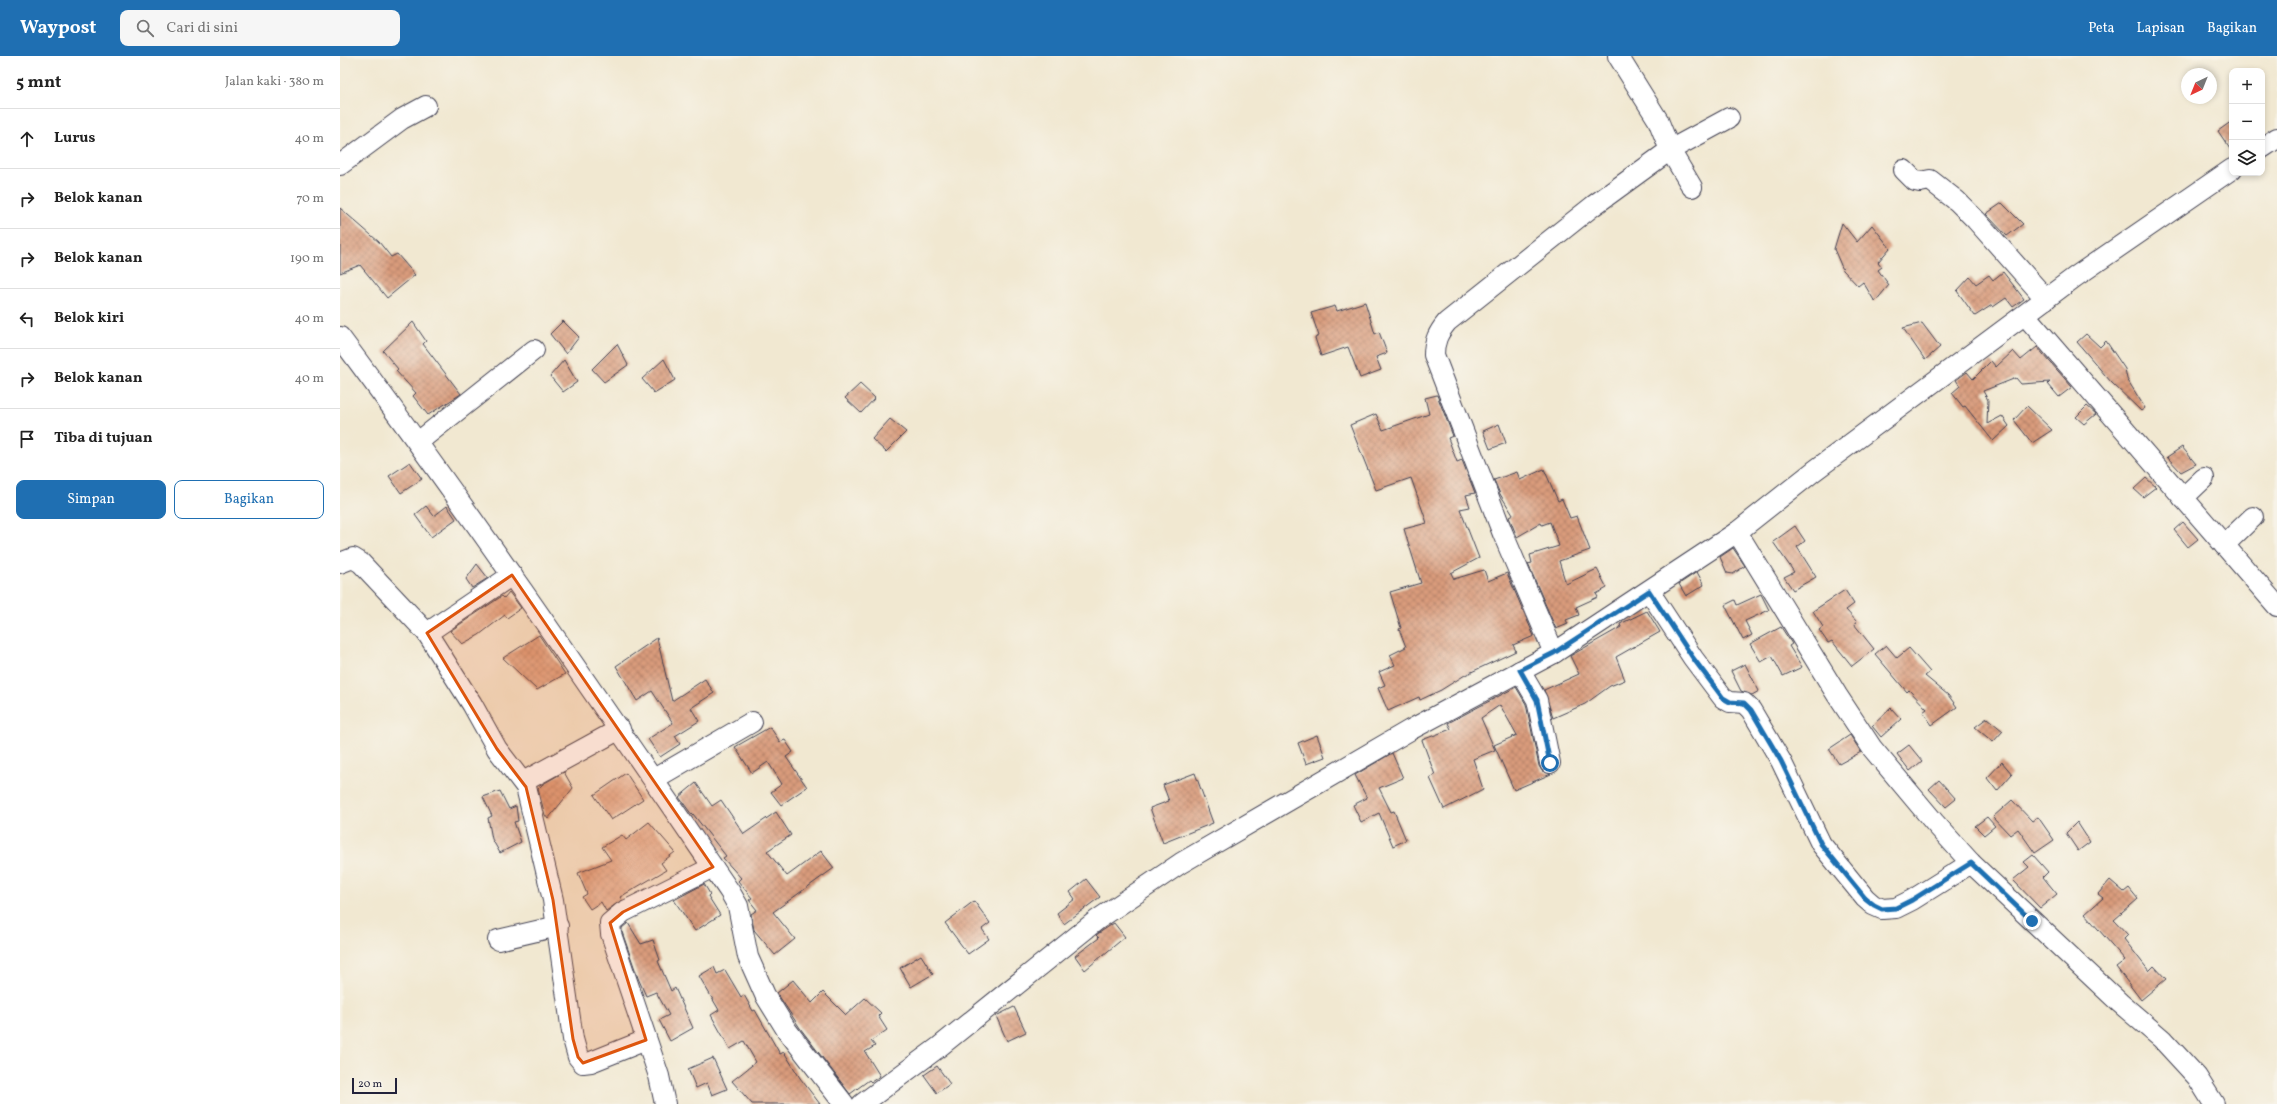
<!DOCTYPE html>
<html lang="id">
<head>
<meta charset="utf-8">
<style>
	body { margin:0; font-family:Vollkorn,serif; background:#f6f6f6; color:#222 }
	.controls { position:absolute; right:12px; top:12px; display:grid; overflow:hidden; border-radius:8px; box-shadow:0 2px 6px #0003 }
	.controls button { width:36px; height:36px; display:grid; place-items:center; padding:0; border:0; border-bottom:1px solid #e0e0e0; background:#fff; color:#222; font:20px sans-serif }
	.compass { position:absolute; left:1841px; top:12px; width:36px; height:36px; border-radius:50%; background:#fff; box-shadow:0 2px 6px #0003; rotate:223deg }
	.scale { position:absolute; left:12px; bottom:10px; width:45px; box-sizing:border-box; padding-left:4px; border:2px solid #22223b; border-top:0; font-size:11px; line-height:14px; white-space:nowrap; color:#22223b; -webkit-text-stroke:3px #f7f3e8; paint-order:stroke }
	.stop { position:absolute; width:12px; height:12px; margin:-9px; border:3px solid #1f6fb2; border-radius:50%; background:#fff }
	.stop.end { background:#1f6fb2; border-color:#fff; box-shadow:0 1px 4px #0008 }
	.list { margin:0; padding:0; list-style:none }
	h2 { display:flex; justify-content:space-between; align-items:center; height:52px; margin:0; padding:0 16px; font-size:17px }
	h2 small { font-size:13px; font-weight:400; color:#767676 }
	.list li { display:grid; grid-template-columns:26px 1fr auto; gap:12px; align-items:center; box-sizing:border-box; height:60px; padding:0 16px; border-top:1px solid #e0e0e0 }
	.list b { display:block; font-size:15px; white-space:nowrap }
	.list em { font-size:13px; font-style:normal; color:#767676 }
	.actions { display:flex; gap:8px; padding:12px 16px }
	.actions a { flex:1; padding:9px 0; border:1px solid #1f6fb2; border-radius:8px; text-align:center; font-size:14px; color:#1f6fb2 }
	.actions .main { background:#1f6fb2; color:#fff }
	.icon { flex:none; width:22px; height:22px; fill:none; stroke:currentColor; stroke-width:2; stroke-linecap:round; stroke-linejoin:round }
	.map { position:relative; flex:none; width:1937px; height:1048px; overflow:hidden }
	header { display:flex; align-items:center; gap:24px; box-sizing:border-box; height:56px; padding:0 20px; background:#1f6fb2; color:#fff }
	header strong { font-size:19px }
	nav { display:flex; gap:22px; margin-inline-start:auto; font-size:14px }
	.search { width:280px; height:36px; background:#f6f6f6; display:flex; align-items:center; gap:10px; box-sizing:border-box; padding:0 14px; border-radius:8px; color:#767676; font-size:15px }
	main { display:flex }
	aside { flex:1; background:#fff }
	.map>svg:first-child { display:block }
	.building { fill:url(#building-cross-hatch) }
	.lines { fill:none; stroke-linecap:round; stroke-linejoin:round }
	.minor-casing { stroke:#414052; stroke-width:22 }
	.minor { stroke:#fff; stroke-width:20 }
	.route { stroke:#1f6fb2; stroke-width:5 }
	.marked { fill:#de560e; fill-opacity:0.2; stroke:#de560e; stroke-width:3; stroke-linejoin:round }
</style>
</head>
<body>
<header>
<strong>Waypost</strong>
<div class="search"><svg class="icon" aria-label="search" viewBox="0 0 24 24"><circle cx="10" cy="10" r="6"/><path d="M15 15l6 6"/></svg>Cari di sini</div>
<nav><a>Peta</a><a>Lapisan</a><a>Bagikan</a></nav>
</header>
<main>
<aside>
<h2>5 mnt<small>Jalan kaki · 380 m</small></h2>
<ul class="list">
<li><svg class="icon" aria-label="ahead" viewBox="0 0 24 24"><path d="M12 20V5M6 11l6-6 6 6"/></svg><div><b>Lurus</b></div><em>40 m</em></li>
<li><svg class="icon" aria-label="right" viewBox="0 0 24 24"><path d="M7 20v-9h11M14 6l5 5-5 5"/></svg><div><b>Belok kanan</b></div><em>70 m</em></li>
<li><svg class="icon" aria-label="right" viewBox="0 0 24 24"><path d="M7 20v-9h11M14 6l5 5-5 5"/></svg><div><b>Belok kanan</b></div><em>190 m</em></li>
<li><svg class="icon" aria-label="left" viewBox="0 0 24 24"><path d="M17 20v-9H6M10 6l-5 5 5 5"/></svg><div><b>Belok kiri</b></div><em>40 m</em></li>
<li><svg class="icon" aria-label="right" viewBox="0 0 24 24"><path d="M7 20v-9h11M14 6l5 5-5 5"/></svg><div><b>Belok kanan</b></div><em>40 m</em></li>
<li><svg class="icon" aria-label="arrive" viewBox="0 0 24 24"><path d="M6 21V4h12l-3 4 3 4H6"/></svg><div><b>Tiba di tujuan</b></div></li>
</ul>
<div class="actions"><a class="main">Simpan</a><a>Bagikan</a></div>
</aside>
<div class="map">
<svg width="1937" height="1048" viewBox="0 0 1937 1048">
	<defs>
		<pattern id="building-cross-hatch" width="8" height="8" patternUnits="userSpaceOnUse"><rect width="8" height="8" fill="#d99b7b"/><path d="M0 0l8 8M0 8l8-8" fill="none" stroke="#b07e66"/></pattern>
	</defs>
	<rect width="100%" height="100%" fill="#f7f3e8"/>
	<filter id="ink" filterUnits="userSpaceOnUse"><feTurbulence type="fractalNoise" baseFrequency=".025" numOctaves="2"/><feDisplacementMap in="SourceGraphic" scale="8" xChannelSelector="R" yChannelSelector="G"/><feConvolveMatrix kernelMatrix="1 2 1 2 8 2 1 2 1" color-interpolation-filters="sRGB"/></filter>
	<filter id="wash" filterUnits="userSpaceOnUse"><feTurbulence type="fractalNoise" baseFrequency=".012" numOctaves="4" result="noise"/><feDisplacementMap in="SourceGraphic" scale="16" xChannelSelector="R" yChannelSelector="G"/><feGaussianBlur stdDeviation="0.9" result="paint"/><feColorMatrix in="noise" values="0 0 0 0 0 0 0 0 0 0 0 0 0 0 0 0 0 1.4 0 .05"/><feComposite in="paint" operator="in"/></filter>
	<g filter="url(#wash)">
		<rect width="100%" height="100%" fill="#f1e8d1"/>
		<g id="blocks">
			<g class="building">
				<path d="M1892 65V96L1878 75Z"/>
				<path d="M1662 147 1683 168 1667 180 1646 158Z"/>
				<path d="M0 152 39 186 51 201 57 198 75 219 47 242 20 209 0 217Z"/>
				<path d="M1502 167 1517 186 1532 169 1550 192 1538 206 1542 211 1538 214 1549 229 1535 246 1523 226 1518 230 1503 214 1494 193Z"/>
				<path d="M1663 216 1684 243 1673 251 1666 242 1653 251 1652 249 1635 260 1617 235 1630 221 1636 228 1649 219 1653 224Z"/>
				<path d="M1025 246 1035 278 1039 276 1047 297 1036 301 1041 314 1020 322 1008 291 981 300 975 282 979 280 971 257 995 250 997 255Z"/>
				<path d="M223 265 239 281 226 298 210 278Z"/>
				<path d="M73 266 86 285 83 288 121 338 88 359 73 340 76 337 56 315 58 313 43 295Z"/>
				<path d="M1582 267 1600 291 1585 304 1563 272Z"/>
				<path d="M1746 278 1760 291 1766 285 1785 313 1787 323 1805 352 1801 355 1771 326 1737 286Z"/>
				<path d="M277 288 288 309 264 326 252 313Z"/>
				<path d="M1697 291 1732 331 1719 341 1708 328 1710 326 1681 328 1676 322 1643 335 1648 344 1647 368 1662 360 1669 370 1653 385 1625 350 1623 351 1612 337 1620 330 1616 324 1627 316 1633 323 1651 305 1656 311 1673 295 1681 304Z"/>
				<path d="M324 303 335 324 314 337 302 323Z"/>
				<path d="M224 304 237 326 223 336 210 320Z"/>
				<path d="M520 328 535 342 521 357 505 342Z"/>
				<path d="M1097 339 1113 380 1108 382 1117 406 1122 404 1135 437 1126 439 1130 451 1120 453 1139 502 1111 517 1114 523 1144 514 1148 525 1167 517 1194 580 1173 589 1176 595 1125 619 1101 634 1080 644 1079 641 1048 655 1038 632 1045 629 1039 616 1055 609 1050 599 1066 591 1059 573 1061 572 1050 536 1081 527 1064 473 1087 467 1071 422 1036 434 1010 369 1036 358 1043 374 1089 358 1085 342Z"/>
				<path d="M1687 350 1712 374 1692 387 1674 364Z"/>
				<path d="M1747 350 1756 358 1744 368 1736 361Z"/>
				<path d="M550 363 566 376 546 396 532 383Z"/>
				<path d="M1159 368 1166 387 1150 393 1143 375Z"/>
				<path d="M1842 391 1856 408 1841 416 1827 401Z"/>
				<path d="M70 406 82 423 61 437 49 420Z"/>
				<path d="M1204 413 1218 445 1222 443 1230 462 1237 460 1250 494 1219 505 1226 528 1257 513 1267 532 1256 538 1258 541 1236 551 1239 559 1226 564 1228 568 1216 573 1188 508 1192 507 1190 499 1219 490 1210 466 1202 469 1201 467 1177 481 1169 461 1173 459 1160 438 1154 424 1177 416 1180 424Z"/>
				<path d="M1806 422 1816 431 1803 441 1794 433Z"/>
				<path d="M86 450 94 460 107 450 116 463 91 481 75 459Z"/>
				<path d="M1843 466 1858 483 1848 491 1834 474Z"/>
				<path d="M1455 470 1465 485 1457 491 1476 521 1453 534 1444 521 1454 516 1433 486Z"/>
				<path d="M1393 492 1405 510 1393 518 1387 517 1380 501Z"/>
				<path d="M137 508 148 522 132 532 126 523Z"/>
				<path d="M1357 516 1364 529 1346 540 1339 528Z"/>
				<path d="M1505 534 1514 548 1506 554 1517 566 1514 568 1534 593 1512 610 1492 585 1488 587 1479 574 1483 571 1473 555Z"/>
				<path d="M169 536 181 552 167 562 165 559 139 579 122 588 110 575 162 540 164 542Z"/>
				<path d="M1421 538 1429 554 1405 565 1412 579 1403 584 1385 549 1395 544 1397 549Z"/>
				<path d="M1307 555 1320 576 1276 601 1285 624 1270 630 1245 648 1213 662 1204 634 1239 618 1230 600 1281 571 1280 568Z"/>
				<path d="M1441 571 1452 588 1449 590 1462 611 1443 620 1432 600 1421 606 1410 588Z"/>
				<path d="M199 579 225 618 197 634 163 602Z"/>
				<path d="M317 582 332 645 365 623 374 637 351 652 359 665 335 680 340 688 320 701 308 683 333 667 312 635 297 645 276 610Z"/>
				<path d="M1546 589 1557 602 1569 592 1590 616 1585 620 1608 639 1617 651 1592 669 1583 656 1587 653 1569 634 1567 636 1535 598Z"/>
				<path d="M1405 608 1419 635 1412 639 1401 635 1391 615Z"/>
				<path d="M1176 631 1186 648 1199 710 1202 715 1211 718 1174 734 1154 689 1177 679 1160 649 1141 662 1155 694 1133 703 1143 733 1104 753 1090 722 1095 719 1082 684 1111 673 1108 667Z"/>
				<path d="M1551 652 1561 663 1541 681 1532 670Z"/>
				<path d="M1647 662 1663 675 1653 686 1635 671Z"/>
				<path d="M430 671 440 686 445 684 453 696 446 701 467 731 441 749 431 736 442 728 428 706 412 717 395 691Z"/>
				<path d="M977 679 985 701 966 708 958 687Z"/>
				<path d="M1510 679 1521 696 1499 708 1489 693Z"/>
				<path d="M1569 689 1582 705 1570 715 1557 698Z"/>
				<path d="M1052 697 1063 722 1039 732 1051 756 1054 755 1066 784 1053 790 1039 757 1021 766 1013 749 1027 742 1015 719Z"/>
				<path d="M1662 706 1672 718 1657 735 1647 722Z"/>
				<path d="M224 716 233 732 208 763 205 759 198 733 203 728Z"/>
				<path d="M286 717 303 743 271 764 254 739Z"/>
				<path d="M855 717 873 767 823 787 810 752 829 745 823 729Z"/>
				<path d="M1599 724 1616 743 1606 751 1589 733Z"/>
				<path d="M356 727 372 750 381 744 404 778 436 756 451 779 427 795 447 820 481 795 494 812 433 856 455 883 435 899 414 874 411 858 417 854 409 844 412 842 398 825 401 822 383 802 386 800 353 758 352 759 339 741Z"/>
				<path d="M160 735 169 753 176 750 178 765 174 766 181 786 160 797 152 783 148 762 152 760 143 741Z"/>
				<path d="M1672 744 1692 765 1698 761 1714 784 1695 797 1678 773 1670 779 1653 761Z"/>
				<path d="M1647 761 1655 770 1644 779 1635 770Z"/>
				<path d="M309 766 335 796 321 807 326 814 280 841 282 844 266 855 261 846 250 853 242 841 247 838 238 817 271 804 262 791 282 779 286 784Z"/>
				<path d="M1737 766 1750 786 1738 795 1726 777Z"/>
				<path d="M1693 799 1708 816 1703 821 1717 838 1700 852 1673 824 1689 811 1684 806Z"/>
				<path d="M746 823 760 841 724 868 717 857 735 843 730 836Z"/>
				<path d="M1770 824 1784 836 1789 832 1798 843 1774 864 1788 879 1784 883 1809 915 1814 910 1826 923 1801 944 1776 911 1785 904 1745 858 1763 842 1758 838Z"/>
				<path d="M364 828 370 838 368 840 380 859 355 875 334 844Z"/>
				<path d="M634 845 650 867 642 873 649 883 628 898 605 867Z"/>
				<path d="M288 867 301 888 313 884 320 904 318 905 331 935 335 932 353 972 330 985 319 964 329 959 316 936 306 940 298 922 282 876V872Z"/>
				<path d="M774 867 785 881 745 914 735 900 759 882 756 879Z"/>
				<path d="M581 899 593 918 571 931 560 912Z"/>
				<path d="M374 911 377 918 385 914 401 941 404 939 413 955 415 954 440 998 444 996 460 1022 480 1048H412L392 1025 416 1006 404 985 390 993 371 959 379 954 359 920Z"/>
				<path d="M453 924 472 947 483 936 506 959 525 942 541 957 538 960 547 974 531 985 535 990 525 996 540 1020 531 1026 529 1024 510 1038 460 972 437 937Z"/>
				<path d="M674 951 686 976 667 985 656 960Z"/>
				<path d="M373 1002 387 1033 372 1039 367 1027 356 1032 348 1013Z"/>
				<path d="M597 1010 610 1028 597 1037 584 1019Z"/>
			</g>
		</g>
	</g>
	<g filter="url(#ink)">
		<use href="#blocks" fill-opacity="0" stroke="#414052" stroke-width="1"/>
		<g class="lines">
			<defs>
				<g id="minor">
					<path d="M1278 0 1318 64 1330 94 1352 131"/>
					<path d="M1922 92 1937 82"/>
					<path d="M0 109 62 63 86 50"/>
					<path d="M1564 114 1575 125 1580 126 1590 124 1617 145 1636 164 1706 243"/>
					<path d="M1685 259 1937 550"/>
					<path d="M0 281C135 462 262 649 390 836L398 850 408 901 425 939 446 973 504 1048"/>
					<path d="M78 386 194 294"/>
					<path d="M1843 442 1864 422"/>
					<path d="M1397 476 1497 639 1532 692 1594 766 1631 807 1780 947 1822 983 1857 1021 1874 1048"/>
					<path d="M1884 489 1913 461"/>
					<path d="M0 507 13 502 21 507 87 577"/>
					<path d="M172 519 87 577 132 648 157 693 186 731 213 844 233 983 238 1001 243 1007 251 1006 306 984"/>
					<path d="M1309 535 1353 602 1383 642 1390 646 1404 647 1411 654 1441 705 1481 788 1525 842 1533 849 1542 853 1556 852 1572 844 1631 807"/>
					<path d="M1214 597 1163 478 1094 299C1094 285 1098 277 1107 266L1253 150 1330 94 1389 62"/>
					<path d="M1180 615 1197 644 1210 707"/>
					<path d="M314 723 412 666"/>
					<path d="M183 726 280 673"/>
					<path d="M158 884 218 870"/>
					<path d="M325 1048 319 1020 271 878 270 867 283 856 373 811"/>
					<path d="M522 1048 599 991 757 864 841 807 1070 674 1214 597 1397 476 1474 415 1735 221 1892 113"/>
				</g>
			</defs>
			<use href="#minor" class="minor-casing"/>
			<use href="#minor" class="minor"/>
		</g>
	</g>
	<g class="lines" filter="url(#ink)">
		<path class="route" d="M1210 707 1197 644 1180 614 1214 597 1309 535 1353 602 1383 642 1390 646 1404 647 1411 654 1441 705 1481 788 1525 842 1534 849 1542 853 1556 852 1572 844 1631 807 1692 865"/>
	</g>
	<path class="marked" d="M172 519 373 811 283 856 270 867 306 984 243 1007 238 1001 233 983 213 844 186 731 157 693 87 577Z"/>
</svg>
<div class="controls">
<button>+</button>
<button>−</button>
<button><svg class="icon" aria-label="layers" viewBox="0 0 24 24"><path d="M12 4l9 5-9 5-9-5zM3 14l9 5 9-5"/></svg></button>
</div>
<svg class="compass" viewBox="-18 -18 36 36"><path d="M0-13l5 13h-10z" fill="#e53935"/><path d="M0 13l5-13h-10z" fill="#767676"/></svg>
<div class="scale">20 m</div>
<div class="stop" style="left:1210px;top:707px"></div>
<div class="stop end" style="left:1692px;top:865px"></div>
</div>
</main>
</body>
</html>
